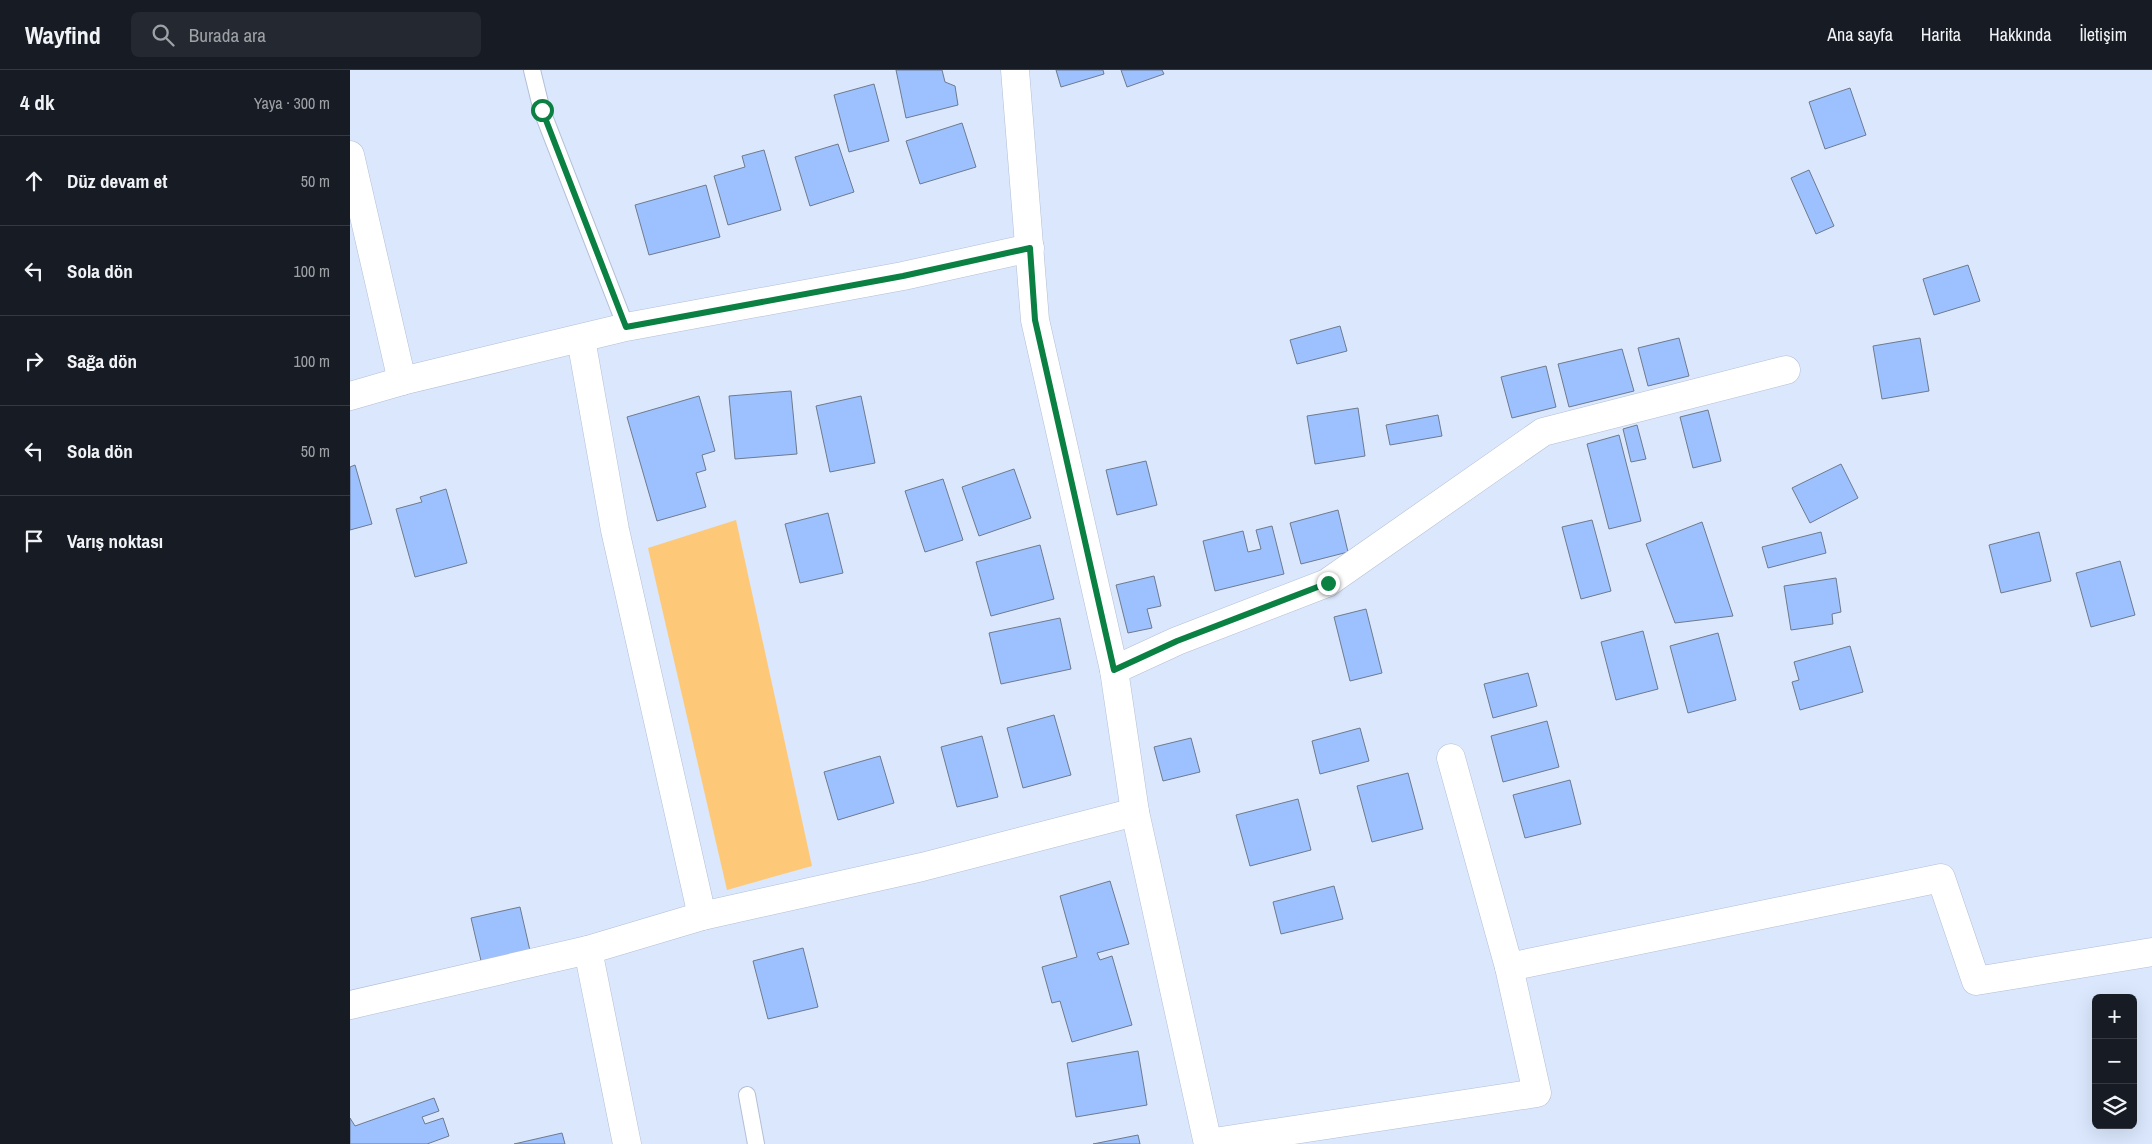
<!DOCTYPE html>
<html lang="tr">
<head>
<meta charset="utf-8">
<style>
	body { margin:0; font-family:"Archivo Narrow",sans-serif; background:#242831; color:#f1f3f6 }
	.controls { position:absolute; right:15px; bottom:15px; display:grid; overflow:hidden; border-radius:8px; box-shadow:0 5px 20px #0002 }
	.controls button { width:45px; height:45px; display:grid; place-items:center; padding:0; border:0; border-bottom:1px solid #363941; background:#171b24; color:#f1f3f6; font:25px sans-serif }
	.stop { position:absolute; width:15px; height:15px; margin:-11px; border:4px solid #0b8043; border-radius:50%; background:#fff }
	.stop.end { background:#0b8043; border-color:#fff; box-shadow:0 1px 5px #0008 }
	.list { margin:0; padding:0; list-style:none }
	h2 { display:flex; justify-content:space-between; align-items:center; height:65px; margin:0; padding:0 20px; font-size:21px }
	h2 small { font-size:16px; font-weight:400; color:#9ea1a6 }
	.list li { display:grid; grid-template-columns:32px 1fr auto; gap:15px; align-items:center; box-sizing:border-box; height:90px; padding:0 20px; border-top:1px solid #363941 }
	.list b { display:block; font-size:19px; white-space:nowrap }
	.list em { font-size:16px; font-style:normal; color:#9ea1a6 }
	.icon { flex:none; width:28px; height:28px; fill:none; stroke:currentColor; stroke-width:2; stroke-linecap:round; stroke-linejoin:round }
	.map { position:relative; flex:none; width:1802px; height:1074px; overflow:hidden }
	header { display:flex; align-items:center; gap:30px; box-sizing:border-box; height:70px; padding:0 25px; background:#171b24; border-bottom:1px solid #363941 }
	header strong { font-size:24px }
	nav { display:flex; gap:28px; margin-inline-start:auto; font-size:18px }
	.search { width:350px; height:45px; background:#242831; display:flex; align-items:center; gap:12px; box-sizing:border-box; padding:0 18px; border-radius:8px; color:#9ea1a6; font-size:19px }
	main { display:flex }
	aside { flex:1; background:#171b24 }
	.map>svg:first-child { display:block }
	.green { fill:#fdc979 }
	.building { fill:#9dc1ff; stroke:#6e7a8d }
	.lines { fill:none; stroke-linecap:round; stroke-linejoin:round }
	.service-casing { stroke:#b3bfd4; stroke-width:18 }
	.minor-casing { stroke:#b3bfd4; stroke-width:29 }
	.tertiary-casing { stroke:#b3bfd4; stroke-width:29 }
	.service { stroke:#fff; stroke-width:16 }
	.minor { stroke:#fff; stroke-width:28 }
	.tertiary { stroke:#fff; stroke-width:28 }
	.route { stroke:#0b8043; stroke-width:6 }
</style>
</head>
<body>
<header>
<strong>Wayfind</strong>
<div class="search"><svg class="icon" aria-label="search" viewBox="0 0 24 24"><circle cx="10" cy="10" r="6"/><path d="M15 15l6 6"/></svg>Burada ara</div>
<nav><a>Ana sayfa</a><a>Harita</a><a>Hakkında</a><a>İletişim</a></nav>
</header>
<main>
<aside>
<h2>4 dk<small>Yaya · 300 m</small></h2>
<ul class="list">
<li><svg class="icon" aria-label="ahead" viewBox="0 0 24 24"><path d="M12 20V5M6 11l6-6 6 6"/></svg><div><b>Düz devam et</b></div><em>50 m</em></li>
<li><svg class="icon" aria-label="left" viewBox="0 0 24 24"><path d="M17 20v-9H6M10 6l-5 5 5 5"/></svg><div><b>Sola dön</b></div><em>100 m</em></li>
<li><svg class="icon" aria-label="right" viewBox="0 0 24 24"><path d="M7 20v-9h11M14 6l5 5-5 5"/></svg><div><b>Sağa dön</b></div><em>100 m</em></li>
<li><svg class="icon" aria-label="left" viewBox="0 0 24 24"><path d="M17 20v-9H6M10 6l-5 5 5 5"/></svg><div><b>Sola dön</b></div><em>50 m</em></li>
<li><svg class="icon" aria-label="arrive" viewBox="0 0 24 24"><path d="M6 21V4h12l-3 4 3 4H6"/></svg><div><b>Varış noktası</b></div></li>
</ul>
</aside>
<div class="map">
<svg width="1802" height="1074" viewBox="0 0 1802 1074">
	<rect width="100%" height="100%" fill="#dae7fc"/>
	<path class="green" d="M386 450 462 796 377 820 298 478Z"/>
	<g class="building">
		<path d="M546 0H592L595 12 605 16 608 35 556 48Z"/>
		<path d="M706 0H753L754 4 711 17Z"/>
		<path d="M771 0H812L814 4 777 17Z"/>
		<path d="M524 14 539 71 499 82 484 25Z"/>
		<path d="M1500 18 1516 65 1475 79 1459 32Z"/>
		<path d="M612 53 626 97 570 114 556 71Z"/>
		<path d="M488 74 504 122 460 136 445 87Z"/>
		<path d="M414 80 431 140 378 155 364 106 395 97 392 86Z"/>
		<path d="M1459 100 1484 156 1466 164 1441 108Z"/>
		<path d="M356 115 370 167 299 185 285 135Z"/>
		<path d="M1618 195 1630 231 1584 245 1573 209Z"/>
		<path d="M990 256 997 281 947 294 940 270Z"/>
		<path d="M1329 268 1339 306 1298 316 1288 278Z"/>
		<path d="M1570 268 1579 321 1532 329 1523 276Z"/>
		<path d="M1272 279 1284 321 1219 337 1208 294Z"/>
		<path d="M1196 296 1206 337 1162 348 1151 307Z"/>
		<path d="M441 321 447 384 385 389 379 326Z"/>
		<path d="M349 326 365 381 352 385 356 400 346 403 356 437 307 451 277 347Z"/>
		<path d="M511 326 525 393 480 402 466 336Z"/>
		<path d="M1008 338 1015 386 965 394 957 346Z"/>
		<path d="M1358 340 1371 391 1343 398 1330 347Z"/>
		<path d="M1088 345 1092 366 1040 375 1036 355Z"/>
		<path d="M1287 355 1296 389 1281 392 1273 359Z"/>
		<path d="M1269 365 1291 451 1259 459 1237 374Z"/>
		<path d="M796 391 807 435 767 445 756 400Z"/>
		<path d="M1491 394 1508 428 1460 453 1442 418Z"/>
		<path d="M5 395 22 454 0 460V397Z"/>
		<path d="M664 399 681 448 629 466 612 417Z"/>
		<path d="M593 409 613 470 575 482 555 421Z"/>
		<path d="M96 419 117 493 65 507 46 439 72 432 70 427Z"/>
		<path d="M988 440 998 482 951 494 940 453Z"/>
		<path d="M478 443 493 503 450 513 435 454Z"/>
		<path d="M1242 450 1261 521 1231 529 1212 457Z"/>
		<path d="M1352 452 1383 546 1325 553 1296 474Z"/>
		<path d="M922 456 934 504 865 521 853 471 893 461 898 482 911 479 906 460Z"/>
		<path d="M1471 462 1476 483 1418 498 1412 477Z"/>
		<path d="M1689 462 1701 511 1651 523 1639 475Z"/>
		<path d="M690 475 704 529 641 546 626 492Z"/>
		<path d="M1770 491 1785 545 1741 557 1726 503Z"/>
		<path d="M804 506 811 536 797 539 802 558 778 563 766 515Z"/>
		<path d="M1486 508 1491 542 1482 544 1483 554 1441 560 1434 516Z"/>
		<path d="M1016 539 1032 603 1000 611 984 547Z"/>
		<path d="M710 548 721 599 651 614 639 563Z"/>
		<path d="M1293 561 1308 619 1266 630 1251 572Z"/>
		<path d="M1368 563 1386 630 1338 643 1320 576Z"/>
		<path d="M1500 576 1513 622 1450 640 1442 612 1449 610 1444 592Z"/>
		<path d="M1178 603 1187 636 1143 648 1134 614Z"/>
		<path d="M704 645 721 705 673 718 657 658Z"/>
		<path d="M1197 651 1209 697 1153 712 1141 666Z"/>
		<path d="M1010 658 1019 691 970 704 962 671Z"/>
		<path d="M632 666 648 727 607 737 591 677Z"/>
		<path d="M841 668 850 702 813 711 804 677Z"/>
		<path d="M530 686 544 733 488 750 474 702Z"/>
		<path d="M1058 703 1073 759 1022 772 1007 716Z"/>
		<path d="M1220 710 1231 754 1175 768 1163 725Z"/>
		<path d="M948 729 961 780 900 796 886 745Z"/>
		<path d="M760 811 779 874 747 883 750 890 762 886 782 955 722 972 710 931 702 933 692 897 727 887 710 826Z"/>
		<path d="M984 816 993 849 931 864 923 832Z"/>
		<path d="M170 837 181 885 132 895 121 848Z"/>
		<path d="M453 878 468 937 418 949 403 891Z"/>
		<path d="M788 981 797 1035 726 1047 717 993Z"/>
		<path d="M84 1028 89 1041 72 1047 75 1054 93 1048 99 1066 77 1074H0V1048L5 1056Z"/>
		<path d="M212 1063 215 1074H164Z"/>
		<path d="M788 1065 790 1074H743Z"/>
	</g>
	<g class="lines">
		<defs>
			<g id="service">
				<path d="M182 0 192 41 276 257"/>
				<path d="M397 1025 406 1074"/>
			</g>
			<g id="minor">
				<path d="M0 85 52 311"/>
				<path d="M231 269 265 460 352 846"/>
				<path d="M764 600 827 571 977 513 1193 362 1436 300"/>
				<path d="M238 880 277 1074"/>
				<path d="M1159 897 1591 808 1626 911 1802 882"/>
				<path d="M0 935 238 880 352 846 572 797 785 742"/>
				<path d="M858 1073 1187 1023 1159 897 1101 688"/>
			</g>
			<g id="tertiary">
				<path d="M665 0 685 250 764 600 785 742 858 1074"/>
				<path d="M0 326 52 311 276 257 553 206 680 178"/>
			</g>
		</defs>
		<use href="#service" class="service-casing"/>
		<use href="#minor" class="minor-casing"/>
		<use href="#tertiary" class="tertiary-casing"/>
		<use href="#service" class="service"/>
		<use href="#minor" class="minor"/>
		<use href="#tertiary" class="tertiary"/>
	</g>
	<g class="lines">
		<path class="route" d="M192 40 276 257 553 206 680 178 685 250 764 600 827 571 978 513"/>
	</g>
</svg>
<div class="controls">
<button>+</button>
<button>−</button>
<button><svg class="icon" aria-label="layers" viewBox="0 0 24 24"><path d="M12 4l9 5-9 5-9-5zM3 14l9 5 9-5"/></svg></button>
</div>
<div class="stop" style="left:192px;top:40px"></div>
<div class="stop end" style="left:978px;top:513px"></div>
</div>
</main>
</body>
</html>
